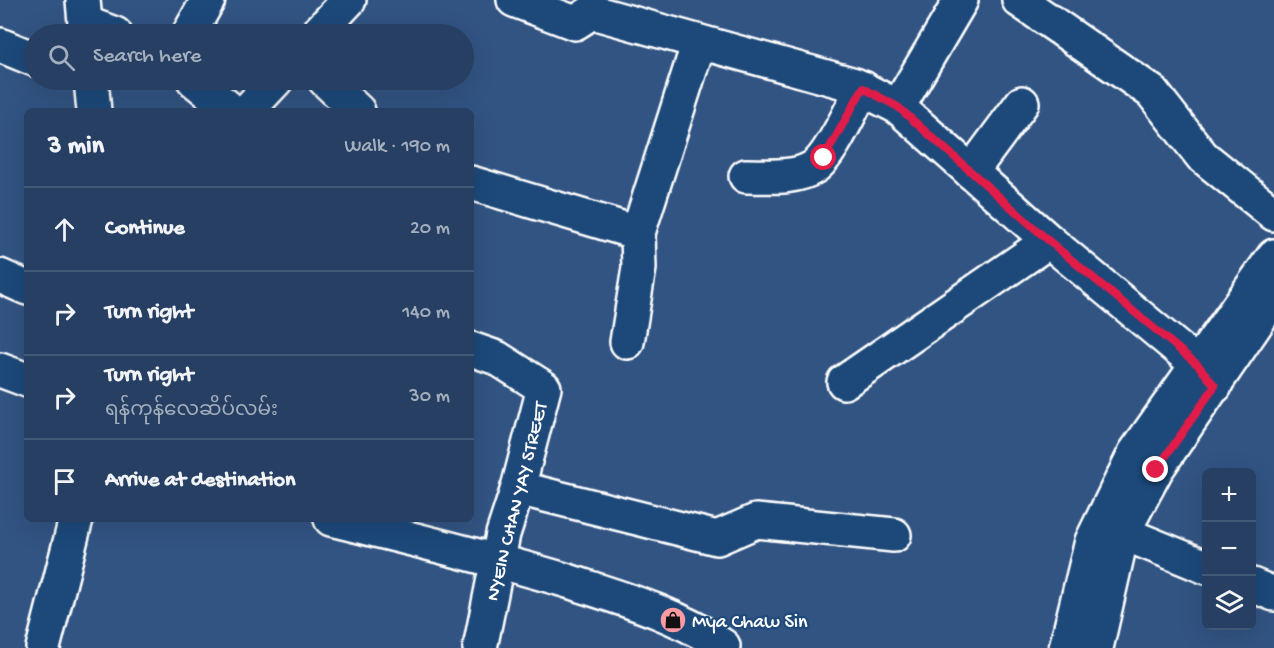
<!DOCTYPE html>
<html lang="en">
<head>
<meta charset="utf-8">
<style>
	body { margin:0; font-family:"Gochi Hand","Noto Sans Myanmar",sans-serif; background:#2e4668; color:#f1f3f6 }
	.controls { position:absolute; right:18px; bottom:18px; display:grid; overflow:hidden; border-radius:9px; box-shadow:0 6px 24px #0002 }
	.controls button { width:54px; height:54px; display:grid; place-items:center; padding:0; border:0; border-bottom:2px solid #425877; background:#263f62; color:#f1f3f6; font:30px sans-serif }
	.stop { position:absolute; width:18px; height:18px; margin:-14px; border:4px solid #e11d48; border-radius:50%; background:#fff }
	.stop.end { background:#e11d48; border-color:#fff; box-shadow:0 2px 6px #0008 }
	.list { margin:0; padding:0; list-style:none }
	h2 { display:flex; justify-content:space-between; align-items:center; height:78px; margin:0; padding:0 24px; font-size:26px }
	h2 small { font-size:20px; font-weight:400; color:#a4afbe }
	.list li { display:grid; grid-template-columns:39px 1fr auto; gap:18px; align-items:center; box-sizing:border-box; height:84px; padding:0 24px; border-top:2px solid #425877 }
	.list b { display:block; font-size:22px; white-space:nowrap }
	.list p { margin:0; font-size:20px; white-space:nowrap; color:#a4afbe }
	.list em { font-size:20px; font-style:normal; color:#a4afbe }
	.icon { flex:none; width:33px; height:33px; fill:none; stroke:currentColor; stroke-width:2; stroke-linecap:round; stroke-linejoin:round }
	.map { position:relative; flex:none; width:1274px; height:648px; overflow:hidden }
	.search { position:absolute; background:#263f62; box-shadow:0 6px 24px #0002; left:24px; top:24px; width:450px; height:66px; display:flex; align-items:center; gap:15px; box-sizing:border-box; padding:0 21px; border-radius:33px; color:#a4afbe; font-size:22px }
	.panel { position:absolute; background:#263f62; box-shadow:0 6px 24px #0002; left:24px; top:108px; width:450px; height:414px; border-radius:9px }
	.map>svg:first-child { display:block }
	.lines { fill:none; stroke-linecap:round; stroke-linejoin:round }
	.minor-casing { stroke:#fff; stroke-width:38 }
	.major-casing { stroke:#fff; stroke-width:38 }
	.minor { stroke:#1f4a7a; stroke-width:33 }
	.major { stroke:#1f4a7a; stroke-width:33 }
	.route { stroke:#e11d48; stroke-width:8 }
	.labels { text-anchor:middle; stroke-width:4.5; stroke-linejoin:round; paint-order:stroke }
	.street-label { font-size:20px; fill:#fff; stroke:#1f4a7a }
	.poi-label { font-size:20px; fill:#fff; stroke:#1f4a7a; text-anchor:start }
</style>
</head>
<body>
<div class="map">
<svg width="1274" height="648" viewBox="0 0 1274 648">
	<rect width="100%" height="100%" fill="#325483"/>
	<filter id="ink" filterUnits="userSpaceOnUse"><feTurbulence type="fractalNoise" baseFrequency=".0167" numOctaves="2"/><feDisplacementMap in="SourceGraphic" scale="12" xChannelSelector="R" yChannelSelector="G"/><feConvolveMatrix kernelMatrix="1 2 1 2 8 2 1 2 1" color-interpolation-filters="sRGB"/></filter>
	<g filter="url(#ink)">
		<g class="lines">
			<defs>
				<g id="minor">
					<path d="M83 0 86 34"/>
					<path d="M514 0 575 23 592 12 855 85 898 107 1049 241 1198 365 1215 386"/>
					<path d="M1019 0 1152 92 1202 156 1274 214"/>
					<path d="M85 23 115 34"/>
					<path d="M189 34 208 0"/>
					<path d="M317 34 349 0"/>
					<path d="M0 45 34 59"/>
					<path d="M91 80 94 111"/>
					<path d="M194 80 232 111"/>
					<path d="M325 80 358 111"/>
					<path d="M898 107 961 0"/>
					<path d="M247 111 276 80"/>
					<path d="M971 172 1022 103"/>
					<path d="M746 176C767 176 796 179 814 167 831 156 852 107 863 88"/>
					<path d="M471 183 638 233"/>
					<path d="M0 276 27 288"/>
					<path d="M627 342 639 268 638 233 699 42"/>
					<path d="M471 349 497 358 544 388 518 488 503 534 480 648"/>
					<path d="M0 370 27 380"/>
					<path d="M844 382 1049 241"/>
					<path d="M518 488 717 538 756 521 894 535"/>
					<path d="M331 519C411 539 492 558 571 582 624 599 677 614 723 646"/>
					<path d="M1101 524 1206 567"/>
					<path d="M1252 585 1274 594"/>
					<path d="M43 648 76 519"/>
				</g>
				<g id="major">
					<path d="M1066 648 1092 541 1135 453 1274 256"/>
					<path d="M1096 648 1122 534 1156 470 1274 297"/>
				</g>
			</defs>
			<use href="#minor" class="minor-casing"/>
			<use href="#major" class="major-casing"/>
			<use href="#minor" class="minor"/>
			<use href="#major" class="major"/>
		</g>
	</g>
	<g class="lines" filter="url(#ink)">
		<path class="route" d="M824 158 863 88 898 107 1049 241 1198 365 1215 386 1156 470"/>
	</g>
	<defs>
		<symbol id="shop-disc" viewBox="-11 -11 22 22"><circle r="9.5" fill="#ff9aa2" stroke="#1f4a7a"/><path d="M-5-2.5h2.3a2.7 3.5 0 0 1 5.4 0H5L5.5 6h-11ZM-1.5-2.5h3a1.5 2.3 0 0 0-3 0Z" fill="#111"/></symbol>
	</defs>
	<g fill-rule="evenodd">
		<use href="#shop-disc" x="658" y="605" width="30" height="30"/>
	</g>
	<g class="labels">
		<g class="street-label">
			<text transform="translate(515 501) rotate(-76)" y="7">NYEIN CHAN YAY STREET</text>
		</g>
		<g class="poi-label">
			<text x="692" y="627">Mya Chaw Sin</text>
		</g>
	</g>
</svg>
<div class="controls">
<button>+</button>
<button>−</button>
<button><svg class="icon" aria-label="layers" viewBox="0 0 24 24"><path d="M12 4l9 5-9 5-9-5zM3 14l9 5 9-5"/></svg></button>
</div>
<div class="stop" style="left:824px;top:158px"></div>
<div class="stop end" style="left:1156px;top:470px"></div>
<div class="search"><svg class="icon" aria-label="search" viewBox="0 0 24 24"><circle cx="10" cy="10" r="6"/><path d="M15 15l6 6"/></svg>Search here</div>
<section class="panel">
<h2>3 min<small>Walk · 190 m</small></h2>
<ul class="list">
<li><svg class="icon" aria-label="ahead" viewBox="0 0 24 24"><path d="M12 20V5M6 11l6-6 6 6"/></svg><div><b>Continue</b></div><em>20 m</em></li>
<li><svg class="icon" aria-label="right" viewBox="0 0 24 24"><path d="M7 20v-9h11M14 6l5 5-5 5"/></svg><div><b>Turn right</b></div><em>140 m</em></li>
<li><svg class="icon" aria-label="right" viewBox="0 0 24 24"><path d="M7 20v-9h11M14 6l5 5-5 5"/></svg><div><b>Turn right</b><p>ရန်ကုန်လေဆိပ်လမ်း</p></div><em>30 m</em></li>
<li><svg class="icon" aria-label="arrive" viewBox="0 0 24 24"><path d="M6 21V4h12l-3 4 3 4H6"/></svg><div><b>Arrive at destination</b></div></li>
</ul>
</section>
</div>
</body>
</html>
